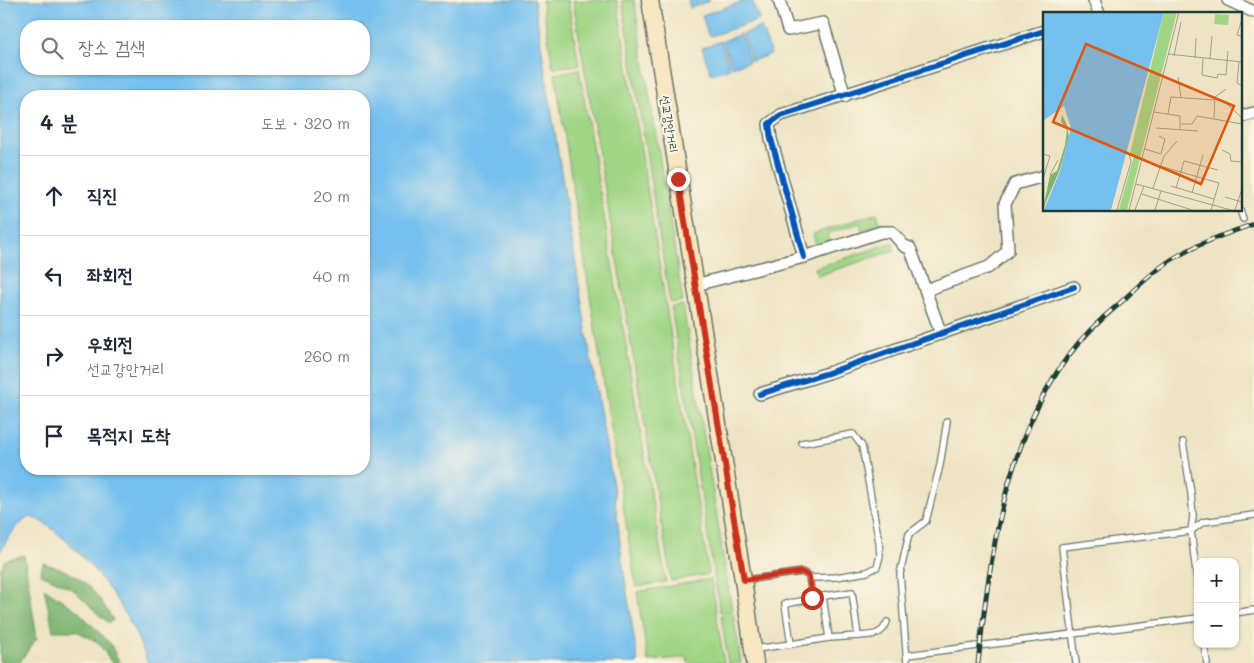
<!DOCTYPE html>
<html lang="ko">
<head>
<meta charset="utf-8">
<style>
	body { margin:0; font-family:Mali,"Poor Story",sans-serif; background:#f2f2f3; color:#1f2937 }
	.controls { position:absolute; right:15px; bottom:15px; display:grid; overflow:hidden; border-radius:10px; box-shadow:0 1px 4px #0004 }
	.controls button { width:45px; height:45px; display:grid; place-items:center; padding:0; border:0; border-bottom:1px solid #e0e1e3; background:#fff; color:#1f2937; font:25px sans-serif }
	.stop { position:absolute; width:15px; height:15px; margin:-11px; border:4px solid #c8321e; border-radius:50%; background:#fff }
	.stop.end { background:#c8321e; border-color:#fff; box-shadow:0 1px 5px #0008 }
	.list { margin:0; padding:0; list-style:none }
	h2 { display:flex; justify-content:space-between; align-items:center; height:65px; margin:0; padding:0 20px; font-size:21px }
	h2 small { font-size:16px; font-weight:400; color:#747a83 }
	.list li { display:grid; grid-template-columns:32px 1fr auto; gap:15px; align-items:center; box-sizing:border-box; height:80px; padding:0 20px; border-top:1px solid #e0e1e3 }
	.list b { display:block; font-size:19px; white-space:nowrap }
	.list p { margin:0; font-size:16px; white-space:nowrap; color:#747a83 }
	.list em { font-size:16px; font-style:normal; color:#747a83 }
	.icon { flex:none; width:28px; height:28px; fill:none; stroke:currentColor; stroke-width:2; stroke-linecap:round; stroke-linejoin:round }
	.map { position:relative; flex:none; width:1254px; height:663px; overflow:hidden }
	.search { position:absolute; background:#fff; box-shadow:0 1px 4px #0004; left:20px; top:20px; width:350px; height:55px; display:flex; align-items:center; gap:12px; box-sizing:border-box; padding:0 18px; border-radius:20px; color:#747a83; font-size:19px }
	.panel { position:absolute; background:#fff; box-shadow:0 1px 4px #0004; left:20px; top:90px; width:350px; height:385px; border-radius:20px }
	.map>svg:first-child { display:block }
	.green { fill:#a0d586; stroke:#60895d }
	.forest { fill:#80b673; stroke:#507a54 }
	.water { fill:#75c0ee; stroke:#4a7e91; fill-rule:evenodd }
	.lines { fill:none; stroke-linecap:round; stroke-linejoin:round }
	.lane-casing { stroke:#677767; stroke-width:8 }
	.street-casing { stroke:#677767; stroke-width:14 }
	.secondary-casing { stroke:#677767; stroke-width:19 }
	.lane { stroke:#fff; stroke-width:5.5 }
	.street { stroke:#fff; stroke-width:11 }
	.secondary { stroke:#f9e7c3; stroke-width:16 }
	.rail-casing { stroke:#1f3d34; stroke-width:5 }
	.rail { stroke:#fcf5e5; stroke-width:3; stroke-dasharray:9; stroke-linecap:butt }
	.cycleway-casing { stroke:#fcf5e5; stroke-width:9 }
	.cycleway { stroke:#0057b8; stroke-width:6 }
	.route { stroke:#c8321e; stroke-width:6 }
	.labels { text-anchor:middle; stroke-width:4.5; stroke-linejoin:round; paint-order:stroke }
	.street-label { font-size:12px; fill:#1f3d34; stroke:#fcf5e5 }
	.inset-road { fill:none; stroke:#9ba18b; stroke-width:1 }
	.view { fill:#de580e; fill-opacity:0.15; stroke:#de580e; stroke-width:2.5 }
	.inset-edge { fill:none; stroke:#1f3d34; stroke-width:2.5 }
</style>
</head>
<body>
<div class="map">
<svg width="1254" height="663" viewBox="0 0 1254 663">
	<rect width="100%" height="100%" fill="#fcf5e5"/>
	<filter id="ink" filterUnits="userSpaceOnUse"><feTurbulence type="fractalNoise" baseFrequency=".02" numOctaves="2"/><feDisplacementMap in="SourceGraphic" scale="10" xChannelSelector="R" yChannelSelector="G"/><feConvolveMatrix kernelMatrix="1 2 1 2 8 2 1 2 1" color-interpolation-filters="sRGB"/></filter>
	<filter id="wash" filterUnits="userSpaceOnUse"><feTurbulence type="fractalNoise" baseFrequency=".0096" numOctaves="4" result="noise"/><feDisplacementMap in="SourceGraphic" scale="20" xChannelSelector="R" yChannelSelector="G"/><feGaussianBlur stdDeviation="1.12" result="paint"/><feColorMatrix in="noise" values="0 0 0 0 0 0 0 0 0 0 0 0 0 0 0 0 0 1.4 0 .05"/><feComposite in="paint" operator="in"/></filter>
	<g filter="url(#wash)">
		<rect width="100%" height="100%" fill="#eee4c5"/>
		<g class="green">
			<path d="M542 0H568L579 65 553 68Z"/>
			<path d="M573 0H617L709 574 671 581Z"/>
			<path d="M622 0H634L683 301 670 303Z"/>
			<path d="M579 69 666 582 636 587 555 74Z"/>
			<path d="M877 213 880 224 862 230 860 223 827 234 829 241 816 245 813 234Z"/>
			<path d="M892 243 895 250 817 276 815 268Z"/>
			<path d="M683 305 732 611 720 612 671 307Z"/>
			<path d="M711 579 724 663H688L687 657 648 661 637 592Z"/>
			<path d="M733 613 741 663H728L721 615Z"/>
		</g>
		<g class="forest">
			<path d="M24 555 37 638 19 663H0V570L5 560Z"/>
			<path d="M43 563C52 566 63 569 72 574 91 585 102 601 113 620L109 623 99 615 74 590 48 577 40 574Z"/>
			<path d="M44 588 78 611 110 643 120 663H112L98 642 76 631H53Z"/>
		</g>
		<g class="water">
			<path d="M0 0H534L588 342 614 491 622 560 638 663H148C131 616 102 573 65 540 54 530 45 521 30 517 16 524 8 538 0 552ZM26 26H364V69H26ZM364 96V469H26V96Z"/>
			<path d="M688 0H708L709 1 690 8Z"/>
			<path d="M748 0H752L759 20 711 36 710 35H708L702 15Z"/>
			<path d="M761 27 771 54 752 61 743 34Z"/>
			<path d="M741 34 750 61 732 67 723 41Z"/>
			<path d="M721 41 730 68 711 74 702 48Z"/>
		</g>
	</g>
	<g filter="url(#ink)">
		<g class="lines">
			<defs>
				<g id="lane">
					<path d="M1240 210 1243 219"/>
					<path d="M1183 442 1191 493 1193 516 1191 531 1198 589"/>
					<path d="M746 580 802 572 813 578 836 577 867 572 877 567 880 556 879 542 862 446 853 434 802 443"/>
					<path d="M823 596 852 592 858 636 829 638"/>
					<path d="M1235 613 1254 610"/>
					<path d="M858 636C872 635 882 636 887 622"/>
					<path d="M791 644 829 638 823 596 812 599"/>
					<path d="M1204 644 1207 663"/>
					<path d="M755 649 791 644 785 604 812 599 809 576"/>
					<path d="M907 655 1198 618"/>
					<path d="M907 663 900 574 909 534 926 521 940 465 947 421"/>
					<path d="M1076 663 1062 547 1191 531 1203 522 1254 515"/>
				</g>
				<g id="street">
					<path d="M779 0 788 30 823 23 845 96"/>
					<path d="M1094 0 1099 14"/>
					<path d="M1228 0 1254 12"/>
					<path d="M1240 117 1254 113"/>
					<path d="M804 257 771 139 769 124 781 115 1044 31"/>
					<path d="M695 285 804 257 881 232H892L904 246 910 248 912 253 941 334"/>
					<path d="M926 290 989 267 1008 251 1005 204 1015 184 1044 176"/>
					<path d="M760 394 828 373 1074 287"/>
				</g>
				<path id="secondary" d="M650 0 743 580 755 663"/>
			</defs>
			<use href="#lane" class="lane-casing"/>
			<use href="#street" class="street-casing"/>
			<use href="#secondary" class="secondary-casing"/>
			<use href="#lane" class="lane"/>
			<use href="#street" class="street"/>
			<use href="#secondary" class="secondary"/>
			<defs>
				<path id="rail" d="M978 663C990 558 1004 442 1069 355 1083 336 1101 319 1119 304 1135 289 1152 272 1171 260 1197 244 1225 234 1254 224"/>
			</defs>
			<use href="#rail" class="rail-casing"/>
			<use href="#rail" class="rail"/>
			<defs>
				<g id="cycleway">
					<path d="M804 257 771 139 769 124 781 115 1044 31"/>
					<path d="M760 394 828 373 1074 287"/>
				</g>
			</defs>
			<use href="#cycleway" class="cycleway-casing"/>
			<use href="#cycleway" class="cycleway"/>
		</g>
	</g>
	<g class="lines" filter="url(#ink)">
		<path class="route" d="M678 179 744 580 802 572 809 576 812 598"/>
	</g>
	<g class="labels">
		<g class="street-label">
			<text transform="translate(669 124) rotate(81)" y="4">선교강안거리</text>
		</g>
	</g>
	<g transform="translate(1043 12)">
		<rect width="199" height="199" fill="#eee4c5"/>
		<path d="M121 0H134L84 198H79L76 197 91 144 87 142ZM172 2 186 3 185 13 171 12Z" fill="#a0d586"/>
		<path d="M19 103 24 113 26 125 17 157 0 197 7 163 14 159 22 133 24 118 18 109Z" fill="#80b673"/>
		<path d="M0 0H121L68 198H1L17 159 28 116 21 94 0 109Z" fill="#75c0ee"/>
		<path class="inset-road" d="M199 7 194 23 199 24M125 42 199 50M131 44 138 10M152 46 153 26M160 47 159 63 174 66 175 62 183 63 185 39M167 47 169 24M196 50 194 71 199 74M135 65 138 85M181 89 199 106M111 100 137 104V118M125 102 128 85 172 88M171 106 172 85 183 77M138 112H149L154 104 199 112M113 116 155 119M102 137 118 142 122 127 116 124M179 138 187 142 188 149 199 150M0 142 7 144 0 167M117 154 176 171 168 198M7 163 15 148M93 172 188 198M128 174 171 187M110 176 121 144 134 129M133 176 141 149 175 158M149 181 160 143M99 182 149 198M182 185 199 190M74 198 88 150 86 142M86 198 136 0M92 198 101 174M112 198 118 179M192 198 199 177"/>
		<path class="view" d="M43 32 191 94 158 172 10 110Z"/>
		<rect width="199" height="199" class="inset-edge"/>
	</g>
</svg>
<div class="controls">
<button>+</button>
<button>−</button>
</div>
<div class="stop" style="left:812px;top:598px"></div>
<div class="stop end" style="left:678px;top:179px"></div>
<div class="search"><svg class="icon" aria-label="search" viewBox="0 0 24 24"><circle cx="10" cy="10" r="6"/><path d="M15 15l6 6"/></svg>장소 검색</div>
<section class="panel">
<h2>4 분<small>도보 · 320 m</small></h2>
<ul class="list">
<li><svg class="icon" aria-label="ahead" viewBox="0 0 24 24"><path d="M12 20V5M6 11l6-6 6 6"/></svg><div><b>직진</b></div><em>20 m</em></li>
<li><svg class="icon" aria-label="left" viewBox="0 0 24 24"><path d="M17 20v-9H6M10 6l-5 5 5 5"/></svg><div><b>좌회전</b></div><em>40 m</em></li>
<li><svg class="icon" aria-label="right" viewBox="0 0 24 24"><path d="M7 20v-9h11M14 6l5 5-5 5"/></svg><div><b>우회전</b><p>선교강안거리</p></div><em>260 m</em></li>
<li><svg class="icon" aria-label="arrive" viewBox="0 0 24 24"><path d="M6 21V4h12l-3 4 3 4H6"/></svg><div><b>목적지 도착</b></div></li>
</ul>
</section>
</div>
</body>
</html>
